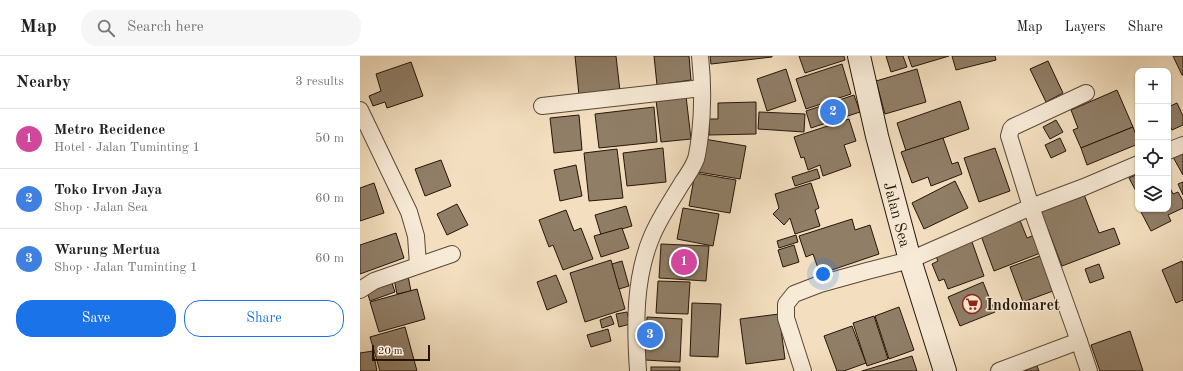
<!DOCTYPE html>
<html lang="en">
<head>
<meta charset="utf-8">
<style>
	body { margin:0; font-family:"Old Standard TT",serif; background:#f6f6f6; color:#222 }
	.controls { position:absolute; right:12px; top:12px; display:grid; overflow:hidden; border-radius:8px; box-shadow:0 1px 3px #0004 }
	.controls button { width:36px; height:36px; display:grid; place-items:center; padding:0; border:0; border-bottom:1px solid #e0e0e0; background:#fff; color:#222; font:20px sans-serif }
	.scale { position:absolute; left:12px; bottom:10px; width:58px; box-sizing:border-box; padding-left:4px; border:2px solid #241507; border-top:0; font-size:11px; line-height:14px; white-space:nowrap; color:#241507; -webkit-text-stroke:3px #f7ead6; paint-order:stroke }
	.you { position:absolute; left:463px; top:218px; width:14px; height:14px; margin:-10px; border:3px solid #fff; border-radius:50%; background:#1a73e8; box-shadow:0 0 0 6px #1a73e833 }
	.badge { display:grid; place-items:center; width:26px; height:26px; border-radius:50%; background:#1a73e8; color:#fff; font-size:13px; font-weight:700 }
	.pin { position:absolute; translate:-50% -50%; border:2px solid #fff; box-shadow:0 1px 4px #0006 }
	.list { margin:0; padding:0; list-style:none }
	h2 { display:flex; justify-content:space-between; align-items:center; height:52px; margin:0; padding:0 16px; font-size:17px }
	h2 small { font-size:13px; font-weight:400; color:#767676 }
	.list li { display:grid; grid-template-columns:26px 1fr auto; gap:12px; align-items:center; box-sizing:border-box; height:60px; padding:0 16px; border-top:1px solid #e0e0e0 }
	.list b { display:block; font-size:15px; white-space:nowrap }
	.list p { margin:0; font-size:13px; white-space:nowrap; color:#767676 }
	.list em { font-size:13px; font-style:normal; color:#767676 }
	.actions { display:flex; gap:8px; padding:12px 16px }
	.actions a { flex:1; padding:9px 0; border:1px solid #1a73e8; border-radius:16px; text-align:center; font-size:14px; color:#1a73e8 }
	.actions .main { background:#1a73e8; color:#fff }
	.icon { flex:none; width:22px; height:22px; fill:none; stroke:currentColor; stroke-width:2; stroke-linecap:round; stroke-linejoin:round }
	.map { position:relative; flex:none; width:823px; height:315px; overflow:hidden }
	header { display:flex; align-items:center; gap:24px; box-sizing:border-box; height:56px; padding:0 20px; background:#fff; border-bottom:1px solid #e0e0e0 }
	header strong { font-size:19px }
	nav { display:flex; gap:22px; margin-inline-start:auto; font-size:14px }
	.search { width:280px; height:36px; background:#f6f6f6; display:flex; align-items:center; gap:10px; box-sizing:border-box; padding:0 14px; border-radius:16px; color:#767676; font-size:15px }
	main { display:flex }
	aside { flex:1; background:#fff }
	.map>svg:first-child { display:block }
	.building { fill:#907e67; stroke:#241507 }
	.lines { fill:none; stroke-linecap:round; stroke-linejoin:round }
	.minor-casing { stroke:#584835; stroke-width:18 }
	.secondary-casing { stroke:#241507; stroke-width:24 }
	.minor { stroke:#f7ead6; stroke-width:16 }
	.secondary { stroke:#f7ead6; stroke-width:22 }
	.labels { text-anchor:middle; stroke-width:3; stroke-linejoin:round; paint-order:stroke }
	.street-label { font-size:16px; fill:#241507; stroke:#f7ead6 }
	.poi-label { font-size:16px; font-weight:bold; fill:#241507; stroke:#f7ead6; text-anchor:start }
</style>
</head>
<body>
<header>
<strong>Map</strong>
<div class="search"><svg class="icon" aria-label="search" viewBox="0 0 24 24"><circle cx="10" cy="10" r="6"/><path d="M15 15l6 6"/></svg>Search here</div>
<nav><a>Map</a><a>Layers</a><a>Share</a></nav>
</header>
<main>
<aside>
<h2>Nearby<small>3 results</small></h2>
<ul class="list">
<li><span class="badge" style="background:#d1479c">1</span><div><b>Metro Recidence</b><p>Hotel · Jalan Tuminting 1</p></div><em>50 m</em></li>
<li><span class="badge" style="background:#3f7fe0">2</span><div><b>Toko Irvon Jaya</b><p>Shop · Jalan Sea</p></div><em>60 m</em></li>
<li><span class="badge" style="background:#3f7fe0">3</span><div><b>Warung Mertua</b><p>Shop · Jalan Tuminting 1</p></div><em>60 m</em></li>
</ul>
<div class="actions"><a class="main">Save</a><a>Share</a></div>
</aside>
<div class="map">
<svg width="823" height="315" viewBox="0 0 823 315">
	<rect width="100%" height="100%" fill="#f3dfc0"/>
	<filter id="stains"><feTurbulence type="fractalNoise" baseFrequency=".005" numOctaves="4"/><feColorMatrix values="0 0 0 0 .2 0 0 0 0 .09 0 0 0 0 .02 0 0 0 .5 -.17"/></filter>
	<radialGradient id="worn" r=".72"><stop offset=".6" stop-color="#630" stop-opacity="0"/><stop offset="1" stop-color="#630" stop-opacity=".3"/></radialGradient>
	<g class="building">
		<path d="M215 0H256L260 35 219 39Z"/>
		<path d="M294 0H329L331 24 297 29Z"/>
		<path d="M350 0H412V1L351 8Z"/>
		<path d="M439 0H484L485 4 445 17Z"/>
		<path d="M526 0H543L547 11 531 16Z"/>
		<path d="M548 0H589L552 11Z"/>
		<path d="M592 0H635L636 4 596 14Z"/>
		<path d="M813 0H823V19H822Z"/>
		<path d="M688 5 703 37 686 46 670 13Z"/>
		<path d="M51 6 63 40 27 52 25 46 13 50 9 40 21 35 16 18Z"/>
		<path d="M482 8 491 38 446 53 436 23Z"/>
		<path d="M426 13 436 45 407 55 397 23Z"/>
		<path d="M557 13 566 46 525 58 516 25Z"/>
		<path d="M757 34 773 71 721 92 713 74 718 72 711 54Z"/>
		<path d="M494 39 500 56 451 72 446 55Z"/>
		<path d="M326 40 331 83 301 86 296 44Z"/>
		<path d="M600 45 609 73 546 95 537 67Z"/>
		<path d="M396 46V78L349 79V63H358V47Z"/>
		<path d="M817 47 823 60V69L812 74 808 66V51Z"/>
		<path d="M294 51 297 86 239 92 235 58Z"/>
		<path d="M399 56 445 58 444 76 398 73Z"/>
		<path d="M219 59 222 94 194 97 190 62Z"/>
		<path d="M489 63 496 85 484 89 491 110 463 120 460 109 448 114 444 101 441 102 434 81Z"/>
		<path d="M696 64 703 76 690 83 683 71Z"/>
		<path d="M773 71 778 84V88L727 109 721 92Z"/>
		<path d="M583 82 592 108 598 106 602 118 571 130 568 121 552 127 541 96Z"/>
		<path d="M700 82 706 95 691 102 685 89Z"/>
		<path d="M344 83 386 90 380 123 338 116Z"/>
		<path d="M303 92 306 126 267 130 263 97Z"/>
		<path d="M635 92 650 135 619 146 604 102Z"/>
		<path d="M257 93 263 142 229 145 224 97Z"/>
		<path d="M823 96V119L813 101Z"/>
		<path d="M81 104 91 130 65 140 55 113Z"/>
		<path d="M216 109 222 140 200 145 194 114Z"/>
		<path d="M457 113 460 122 435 130 432 121Z"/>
		<path d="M335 117 376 124 370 157 329 150Z"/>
		<path d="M778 118V139L769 122Z"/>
		<path d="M595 125 608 152 564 173 552 147Z"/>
		<path d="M823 126V139L818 128Z"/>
		<path d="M14 127 24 157 0 165V132Z"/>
		<path d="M451 127 459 152 455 154 460 170 435 178 430 162 424 169 413 158 419 152 415 138Z"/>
		<path d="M808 128 813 138 818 136 823 145V152L808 159 811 165 791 175 781 156 786 154 785 153H808Z"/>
		<path d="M723 136 739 177 754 172 760 188 702 210 680 153Z"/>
		<path d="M97 148 108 169 87 179 77 158Z"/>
		<path d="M266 150 272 170 241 179 235 159Z"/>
		<path d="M323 152 359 158 353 190 317 183Z"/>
		<path d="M206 154 214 175 221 172 233 203 203 214 193 189 189 191 179 164Z"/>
		<path d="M659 162 667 182 677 178 683 196 634 215 620 177Z"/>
		<path d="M492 163 495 174 510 169 519 198 460 218 453 198 446 201 439 180Z"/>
		<path d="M262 172 269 192 241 201 234 180Z"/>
		<path d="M36 177 44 202 0 218V189Z"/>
		<path d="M436 179 438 186 419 192 417 185Z"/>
		<path d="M611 183 624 220 588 233 584 223 579 225 572 208 578 205 574 196Z"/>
		<path d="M301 188 349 190 346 225 299 222Z"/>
		<path d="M434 189 439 206 423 211 418 194Z"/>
		<path d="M680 200 693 235 663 246 650 211Z"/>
		<path d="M251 204 265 253 225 266 210 217Z"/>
		<path d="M262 205 269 230 259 233 252 208Z"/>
		<path d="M822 205 823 208V244L816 247 802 214Z"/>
		<path d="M739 208 744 222 730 227 725 213Z"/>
		<path d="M196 219 207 246 187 254 177 226Z"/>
		<path d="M48 220 51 235 37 238 34 223Z"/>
		<path d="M31 224 35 236 10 245 6 233Z"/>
		<path d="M298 225 330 226 328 258 296 257Z"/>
		<path d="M623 226 635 256 600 270 588 241Z"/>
		<path d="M57 233 65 263 19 276 10 246Z"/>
		<path d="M332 247 361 248 358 301 330 300Z"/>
		<path d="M539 251 554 294 529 303 515 260Z"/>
		<path d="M267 256 270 268 259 271 256 258Z"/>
		<path d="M419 258 425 303 386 308 380 263Z"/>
		<path d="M251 260 254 268 242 272 240 264Z"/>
		<path d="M514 260 528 303 507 310 493 267Z"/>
		<path d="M287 261 322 263 320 306 285 304Z"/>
		<path d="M492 270 506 307 484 315H477L464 280Z"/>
		<path d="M45 271 57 315H20L10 281Z"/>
		<path d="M248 273 251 285 231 291 227 279Z"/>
		<path d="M770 275 783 315H740L731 289Z"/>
		<path d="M13 295 17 315H0V297Z"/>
		<path d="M552 300 557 315H502Z"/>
		<path d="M677 310 679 315H663Z"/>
		<rect x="291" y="311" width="29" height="4"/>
	</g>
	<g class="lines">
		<defs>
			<g id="minor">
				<path d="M726 37 653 71 651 73 649 80 671 151 719 285 729 315"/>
				<path d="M182 50 342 32"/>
				<path d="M0 54 49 156 56 180 58 209"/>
				<path d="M808 95 823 89"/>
				<path d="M0 234 14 225 92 198"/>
				<path d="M278 315C275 270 274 222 292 180 300 161 312 144 322 127 327 120 333 111 336 103 338 96 339 87 340 79 343 52 343 27 340 0"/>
				<path d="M443 315 426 262V248L434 238 460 228 507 215 550 204 671 151 724 131 778 108"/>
				<path d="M639 315 719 285"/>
			</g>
			<g id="secondary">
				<path id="s1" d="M499 0 517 80 550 204 585 315"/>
			</g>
		</defs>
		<use href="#minor" class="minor-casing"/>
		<use href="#secondary" class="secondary-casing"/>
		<use href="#minor" class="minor"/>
		<use href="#secondary" class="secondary"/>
	</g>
	<defs>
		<symbol id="supermarket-ring" viewBox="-11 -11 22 22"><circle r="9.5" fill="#f7ead6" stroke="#8f2418" stroke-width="1.5"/><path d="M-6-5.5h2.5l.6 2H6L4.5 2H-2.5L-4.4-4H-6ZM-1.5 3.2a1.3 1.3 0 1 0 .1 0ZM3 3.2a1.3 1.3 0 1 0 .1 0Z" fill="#8f2418"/></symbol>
	</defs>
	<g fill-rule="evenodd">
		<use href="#supermarket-ring" x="601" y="237" width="22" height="22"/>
	</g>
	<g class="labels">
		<g class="street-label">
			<text dy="6" stroke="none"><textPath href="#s1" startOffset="163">Jalan Sea</textPath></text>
		</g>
		<g class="poi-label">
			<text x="626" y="254">Indomaret</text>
		</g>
	</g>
	<rect width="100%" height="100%" filter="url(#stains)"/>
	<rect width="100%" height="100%" fill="url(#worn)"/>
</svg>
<div class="controls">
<button>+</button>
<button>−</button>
<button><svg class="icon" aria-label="locate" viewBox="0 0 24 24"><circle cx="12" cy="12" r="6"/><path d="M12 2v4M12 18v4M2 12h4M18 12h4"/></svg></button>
<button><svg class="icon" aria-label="layers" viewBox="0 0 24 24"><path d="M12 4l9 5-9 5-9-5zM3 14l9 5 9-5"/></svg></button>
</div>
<div class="scale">20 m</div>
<div class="you"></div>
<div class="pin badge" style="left:324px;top:206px;background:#d1479c">1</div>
<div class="pin badge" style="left:473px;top:56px;background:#3f7fe0">2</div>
<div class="pin badge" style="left:290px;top:279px;background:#3f7fe0">3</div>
</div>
</main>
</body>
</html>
